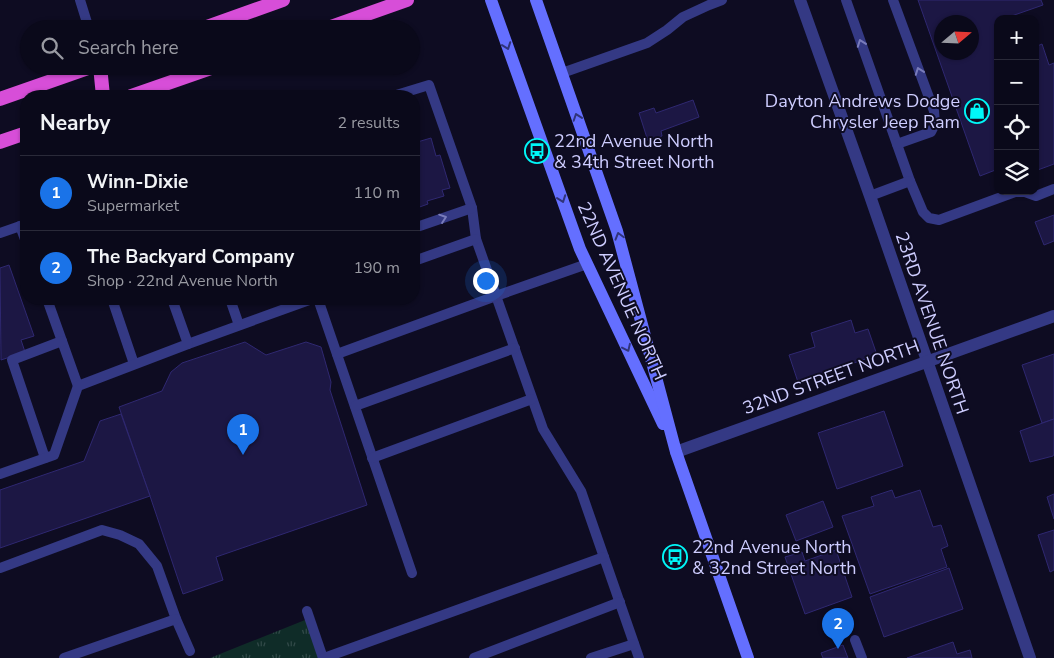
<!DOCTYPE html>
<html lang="en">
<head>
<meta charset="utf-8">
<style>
	body { margin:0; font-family:"Nunito Sans",sans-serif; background:#181727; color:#f1f3f6 }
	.controls { position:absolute; right:15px; top:15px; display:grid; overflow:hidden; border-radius:10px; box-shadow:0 1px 4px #0004 }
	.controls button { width:45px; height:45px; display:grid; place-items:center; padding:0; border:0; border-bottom:1px solid #2a2a39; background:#0a091a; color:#f1f3f6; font:25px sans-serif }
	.compass { position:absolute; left:934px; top:15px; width:45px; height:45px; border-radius:50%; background:#0a091a; box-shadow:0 1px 4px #0004; rotate:71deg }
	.you { position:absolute; left:485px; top:280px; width:18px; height:18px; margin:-12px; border:4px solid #fff; border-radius:50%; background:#1a73e8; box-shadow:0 0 0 8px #1a73e833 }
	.badge { display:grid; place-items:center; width:32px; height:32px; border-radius:50%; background:#1a73e8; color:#fff; font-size:16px; font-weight:700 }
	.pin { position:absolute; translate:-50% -41px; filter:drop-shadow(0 1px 2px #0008) }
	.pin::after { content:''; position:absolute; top:26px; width:18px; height:15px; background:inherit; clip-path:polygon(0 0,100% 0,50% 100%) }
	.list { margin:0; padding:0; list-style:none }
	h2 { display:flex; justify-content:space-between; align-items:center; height:65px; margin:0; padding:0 20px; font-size:21px }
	h2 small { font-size:16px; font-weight:400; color:#999aa2 }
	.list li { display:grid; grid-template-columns:32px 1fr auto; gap:15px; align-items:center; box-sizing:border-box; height:75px; padding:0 20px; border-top:1px solid #2a2a39 }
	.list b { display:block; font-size:19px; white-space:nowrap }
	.list p { margin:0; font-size:16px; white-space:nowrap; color:#999aa2 }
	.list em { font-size:16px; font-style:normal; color:#999aa2 }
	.icon { flex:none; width:28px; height:28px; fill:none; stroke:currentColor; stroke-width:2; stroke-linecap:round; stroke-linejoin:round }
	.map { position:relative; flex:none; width:1054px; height:658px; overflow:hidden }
	.search { position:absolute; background:#0a091a; box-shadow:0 1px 4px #0004; left:20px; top:20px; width:400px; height:55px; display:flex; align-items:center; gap:12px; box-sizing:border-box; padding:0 18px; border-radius:28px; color:#999aa2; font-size:19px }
	.panel { position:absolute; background:#0a091a; box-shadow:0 1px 4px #0004; left:20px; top:90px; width:400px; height:215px; border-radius:20px }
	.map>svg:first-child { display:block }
	.grass { fill:url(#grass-tufts) }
	.building { fill:#1c1744; stroke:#2f2871; fill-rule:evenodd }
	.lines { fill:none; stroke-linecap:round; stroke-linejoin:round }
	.service { stroke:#343984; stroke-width:10 }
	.minor { stroke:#343984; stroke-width:12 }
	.secondary { stroke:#646fff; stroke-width:12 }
	.trunk { stroke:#d74ed8; stroke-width:14 }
	.oneway { stroke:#797cbb }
	.oneway2 { stroke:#30347a }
	.labels { text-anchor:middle; stroke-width:4; stroke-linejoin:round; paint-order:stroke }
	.poi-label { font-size:18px; fill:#cecdff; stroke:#0e0c22; text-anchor:start }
	.street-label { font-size:18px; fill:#cecdff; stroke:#0e0c22 }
</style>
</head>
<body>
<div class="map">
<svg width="1054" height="658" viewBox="0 0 1054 658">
	<defs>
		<pattern id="grass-tufts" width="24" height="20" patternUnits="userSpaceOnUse" patternTransform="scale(1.25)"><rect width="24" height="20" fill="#0f2c28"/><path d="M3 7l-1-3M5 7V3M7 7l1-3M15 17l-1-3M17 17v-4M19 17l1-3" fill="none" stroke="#314948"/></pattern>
	</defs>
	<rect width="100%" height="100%" fill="#0e0c22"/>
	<path class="grass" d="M310 618 322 658H210Z"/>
	<g class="building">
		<path d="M918 0H1041L1043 5 1003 19H998V169L980 176ZM942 22H972V52H942Z"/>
		<path d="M1042 44 1049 65 1054 63V164L1035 171V47Z"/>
		<path d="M693 100 699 117 661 131 662 136 648 141 639 113 654 108 656 113Z"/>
		<path d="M431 138 436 156 440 155 450 188 442 190 444 196 427 201 428 204 414 209V143Z"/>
		<path d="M1054 215V241L1044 245 1035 222Z"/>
		<path d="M9 265 34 336 21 340 25 352 1 360 0 268Z"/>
		<path d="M851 320 855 333 868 329 877 355 798 382 789 355 815 347 811 333Z"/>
		<path d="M245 342 266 355 306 342 321 347 331 382 330 390 367 505 216 557 223 580 183 594 150 496 119 407 162 391 171 372 182 363Z"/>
		<path d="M1054 354V419L1042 423 1022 365Z"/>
		<path d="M884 411 903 466 837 489 818 433Z"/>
		<path d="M121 414 150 496 0 548V490L84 461 100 421Z"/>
		<path d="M1054 419V454L1053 456 1030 462 1020 431Z"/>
		<path d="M892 490 895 498 920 490 933 527 941 525 948 546 941 549 947 567 870 594 842 516 874 506 871 497Z"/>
		<path d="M1054 494V519L1047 497Z"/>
		<path d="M823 501 833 527 796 541 786 515Z"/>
		<path d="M1054 530V570L1050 572 1038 535Z"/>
		<path d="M836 550 852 597 805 614 785 557 802 552 805 561Z"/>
		<path d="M949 568 963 609 884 637 870 597Z"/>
		<path d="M953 642 957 654 970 650 972 658H907Z"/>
		<path d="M843 645 848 658H823L821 653Z"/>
	</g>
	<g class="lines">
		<g class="service">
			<path d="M80 0 89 29"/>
			<path d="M846 0 910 181 923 212 929 218 939 220 1015 192H1025L1036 196 1054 189"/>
			<path d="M893 0 934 111 935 124 931 132 897 144"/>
			<path d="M562 73 647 43 667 30 683 17 709 5 722 0"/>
			<path d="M393 96 429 85 472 208 476 239 543 429 581 491 639 658"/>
			<path d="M870 196 910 181"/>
			<path d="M20 226 26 242"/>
			<path d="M414 228 472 208"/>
			<path d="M0 233 26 224"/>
			<path d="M414 261 476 239"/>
			<path d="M47 299 78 386"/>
			<path d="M112 299 134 364"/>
			<path d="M230 299 239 325"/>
			<path d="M318 299 412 573"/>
			<path d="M188 344 312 299"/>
			<path d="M337 354 496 296 587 264"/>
			<path d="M355 406 515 348"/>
			<path d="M45 458 12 360 62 341"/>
			<path d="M372 458 532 399"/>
			<path d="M0 474 54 455 78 386 188 344 172 299"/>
			<path d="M0 568 102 530 120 535 139 544 157 566 176 619 190 651"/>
			<path d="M307 611 323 658"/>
			<path d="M855 640 862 658"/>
			<path d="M64 658 176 619"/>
			<path d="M324 658 604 557"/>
			<path d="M474 658 620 602"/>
			<path d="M591 658 634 644"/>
		</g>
		<g class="minor">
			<path d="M800 0 870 196 1030 658"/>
			<path d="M676 452 1054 316"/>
		</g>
		<g class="secondary">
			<path d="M491 0 580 249 663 424"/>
			<path d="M536 0 617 231 676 452 748 658"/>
		</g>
		<g class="trunk">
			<path d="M201 29 283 0"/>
			<path d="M325 29 407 0"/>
			<path d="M100 66 103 96"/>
			<path d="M131 96 217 66"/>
			<path d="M0 99 94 66"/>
			<path d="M0 142 26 133"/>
		</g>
	</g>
	<defs><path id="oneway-chevron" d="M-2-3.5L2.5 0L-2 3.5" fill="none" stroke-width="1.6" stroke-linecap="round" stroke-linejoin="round" transform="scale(1.25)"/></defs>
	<g class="oneway">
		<use href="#oneway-chevron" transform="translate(861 43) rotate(-110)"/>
		<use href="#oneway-chevron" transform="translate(919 71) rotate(-110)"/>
		<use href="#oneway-chevron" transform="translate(443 218) rotate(-19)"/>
	</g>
	<g class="oneway2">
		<use href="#oneway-chevron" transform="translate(507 46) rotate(70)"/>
		<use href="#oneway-chevron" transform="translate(577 117) rotate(-109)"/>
		<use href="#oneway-chevron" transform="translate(562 199) rotate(70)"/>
		<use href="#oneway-chevron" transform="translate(619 236) rotate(-106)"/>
		<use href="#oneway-chevron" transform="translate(627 348) rotate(65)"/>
	</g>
	<defs>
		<symbol id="shop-ring" viewBox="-11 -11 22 22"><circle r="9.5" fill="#0e0c22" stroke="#00f7f8" stroke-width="1.5"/><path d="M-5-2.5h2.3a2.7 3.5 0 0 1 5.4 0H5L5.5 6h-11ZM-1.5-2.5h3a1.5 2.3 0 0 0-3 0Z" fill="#00f7f8"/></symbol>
		<symbol id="bus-ring" viewBox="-11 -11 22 22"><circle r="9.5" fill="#0e0c22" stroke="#00f7f8" stroke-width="1.5"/><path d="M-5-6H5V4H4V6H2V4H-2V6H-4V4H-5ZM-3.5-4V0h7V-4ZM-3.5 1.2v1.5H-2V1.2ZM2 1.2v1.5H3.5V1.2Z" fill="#00f7f8"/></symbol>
	</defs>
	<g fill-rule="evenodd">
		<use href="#shop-ring" x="963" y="97" width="28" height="28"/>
		<use href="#bus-ring" x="523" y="137" width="28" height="28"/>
		<use href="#bus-ring" x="661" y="543" width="28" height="28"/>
	</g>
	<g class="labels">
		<g class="poi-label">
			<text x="960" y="107" text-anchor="end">Dayton Andrews Dodge<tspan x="960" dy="21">Chrysler Jeep Ram</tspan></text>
			<text x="554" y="147">22nd Avenue North<tspan x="554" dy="21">&amp; 34th Street North</tspan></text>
			<text x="692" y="553">22nd Avenue North<tspan x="692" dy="21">&amp; 32nd Street North</tspan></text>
		</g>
		<g class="street-label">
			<text transform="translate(622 291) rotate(66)" y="6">22ND AVENUE NORTH</text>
			<text transform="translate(932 323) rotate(71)" y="6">23RD AVENUE NORTH</text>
			<text transform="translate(831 377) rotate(-20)" y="6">32ND STREET NORTH</text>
		</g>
	</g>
</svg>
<div class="controls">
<button>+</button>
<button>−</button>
<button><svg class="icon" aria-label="locate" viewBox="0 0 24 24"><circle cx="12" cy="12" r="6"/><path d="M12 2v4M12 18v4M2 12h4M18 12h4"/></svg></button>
<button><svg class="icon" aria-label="layers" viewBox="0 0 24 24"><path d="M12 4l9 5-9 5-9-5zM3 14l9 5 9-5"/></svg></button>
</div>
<svg class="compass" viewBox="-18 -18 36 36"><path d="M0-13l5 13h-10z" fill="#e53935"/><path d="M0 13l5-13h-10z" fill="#999aa2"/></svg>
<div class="you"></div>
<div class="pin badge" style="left:243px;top:455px">1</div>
<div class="pin badge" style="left:838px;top:649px">2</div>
<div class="search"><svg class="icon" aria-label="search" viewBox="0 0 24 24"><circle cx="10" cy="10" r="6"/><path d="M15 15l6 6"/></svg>Search here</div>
<section class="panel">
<h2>Nearby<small>2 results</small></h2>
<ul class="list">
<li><span class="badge">1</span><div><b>Winn-Dixie</b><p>Supermarket</p></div><em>110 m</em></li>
<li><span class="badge">2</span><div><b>The Backyard Company</b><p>Shop · 22nd Avenue North</p></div><em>190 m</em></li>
</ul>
</section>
</div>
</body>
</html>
